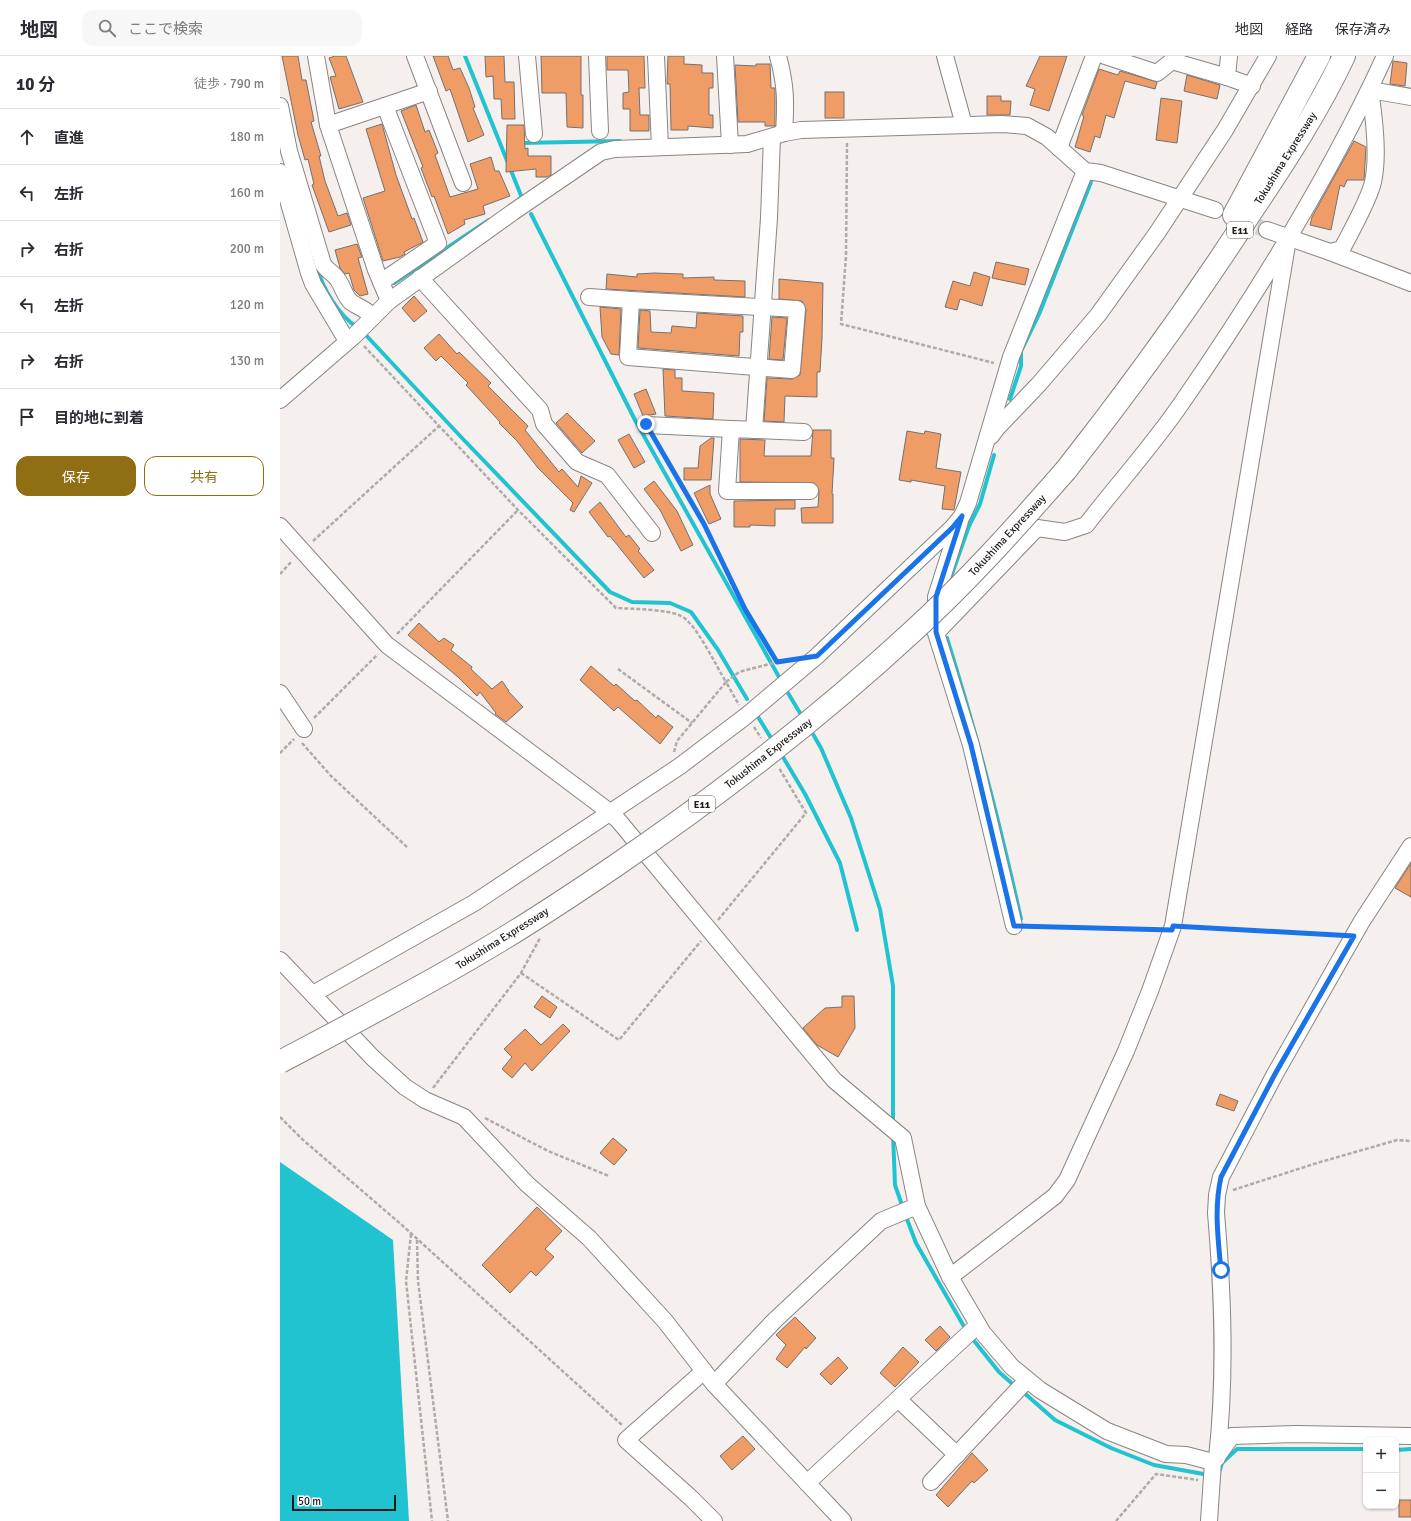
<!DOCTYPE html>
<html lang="ja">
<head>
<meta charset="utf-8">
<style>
	body { margin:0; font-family:Signika,"Noto Sans JP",sans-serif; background:#f7f7f7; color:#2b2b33 }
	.controls { position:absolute; right:12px; bottom:12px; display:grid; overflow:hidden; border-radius:8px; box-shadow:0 1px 3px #0004 }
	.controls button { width:36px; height:36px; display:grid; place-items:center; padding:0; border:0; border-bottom:1px solid #e1e1e2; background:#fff; color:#2b2b33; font:20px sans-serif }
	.scale { position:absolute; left:12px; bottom:10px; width:104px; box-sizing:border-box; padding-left:4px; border:2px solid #1d1b1b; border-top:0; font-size:11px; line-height:14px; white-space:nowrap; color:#1d1b1b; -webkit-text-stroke:3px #fffefd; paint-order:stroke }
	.stop { position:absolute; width:12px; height:12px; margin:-9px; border:3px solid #1a73e8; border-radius:50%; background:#fff }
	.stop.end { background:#1a73e8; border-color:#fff; box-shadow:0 1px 4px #0008 }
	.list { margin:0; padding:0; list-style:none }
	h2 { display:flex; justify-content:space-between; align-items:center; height:52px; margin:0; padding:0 16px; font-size:17px }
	h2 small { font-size:13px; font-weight:400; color:#7c7c81 }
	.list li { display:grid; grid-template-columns:26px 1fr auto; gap:12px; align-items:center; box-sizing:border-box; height:56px; padding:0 16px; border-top:1px solid #e1e1e2 }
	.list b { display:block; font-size:15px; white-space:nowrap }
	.list em { font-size:13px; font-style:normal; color:#7c7c81 }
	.actions { display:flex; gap:8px; padding:12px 16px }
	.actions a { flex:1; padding:9px 0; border:1px solid #906e14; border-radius:12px; text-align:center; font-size:14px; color:#906e14 }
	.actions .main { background:#906e14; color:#fff }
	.icon { flex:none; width:22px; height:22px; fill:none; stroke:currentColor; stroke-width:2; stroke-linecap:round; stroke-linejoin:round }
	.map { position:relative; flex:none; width:1131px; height:1465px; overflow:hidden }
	header { display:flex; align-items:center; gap:24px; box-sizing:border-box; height:56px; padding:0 20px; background:#fff; border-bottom:1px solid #e1e1e2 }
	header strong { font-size:19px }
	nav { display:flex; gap:22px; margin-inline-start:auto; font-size:14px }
	.search { width:280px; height:36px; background:#f7f7f7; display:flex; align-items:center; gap:10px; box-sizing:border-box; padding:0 14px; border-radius:12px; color:#7c7c81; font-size:15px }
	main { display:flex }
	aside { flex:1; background:#fff }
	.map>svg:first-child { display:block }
	.water { fill:#21c3d1 }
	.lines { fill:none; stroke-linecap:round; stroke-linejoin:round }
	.stream { stroke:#21c3d1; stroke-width:4 }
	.building { fill:#f09c66; stroke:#75716e }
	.minor-tunnel { stroke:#d5d0ce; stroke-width:16; stroke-dasharray:16 8; stroke-linecap:butt }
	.minor-casing { stroke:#8a8583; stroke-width:18 }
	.highway-casing { stroke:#8a8583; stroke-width:24 }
	.path { stroke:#afaba9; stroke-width:2.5; stroke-dasharray:4 2; stroke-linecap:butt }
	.minor { stroke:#fff; stroke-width:16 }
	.highway { stroke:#fff; stroke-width:22 }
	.highway-bridge-casing { stroke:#8a8583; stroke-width:24; stroke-linecap:butt }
	.highway-bridge { stroke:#fff; stroke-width:22 }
	.route { stroke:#1a73e8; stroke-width:5 }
	.labels { text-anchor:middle; stroke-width:3; stroke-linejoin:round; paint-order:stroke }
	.shield { fill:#fffefd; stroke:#615f5f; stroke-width:1 }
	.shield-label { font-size:10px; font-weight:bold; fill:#1d1b1b }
	.street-label { font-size:11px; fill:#1d1b1b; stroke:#fffefd }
</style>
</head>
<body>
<header>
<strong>地図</strong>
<div class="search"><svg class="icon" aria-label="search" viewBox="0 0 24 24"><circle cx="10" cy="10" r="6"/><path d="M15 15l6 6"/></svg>ここで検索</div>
<nav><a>地図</a><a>経路</a><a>保存済み</a></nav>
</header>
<main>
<aside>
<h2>10 分<small>徒歩 · 790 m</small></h2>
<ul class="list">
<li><svg class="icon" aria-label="ahead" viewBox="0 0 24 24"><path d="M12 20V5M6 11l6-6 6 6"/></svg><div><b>直進</b></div><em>180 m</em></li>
<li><svg class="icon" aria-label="left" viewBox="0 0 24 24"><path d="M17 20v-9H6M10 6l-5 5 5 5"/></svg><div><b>左折</b></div><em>160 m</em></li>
<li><svg class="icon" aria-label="right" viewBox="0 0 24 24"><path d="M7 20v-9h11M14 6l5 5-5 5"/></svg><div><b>右折</b></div><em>200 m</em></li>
<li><svg class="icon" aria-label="left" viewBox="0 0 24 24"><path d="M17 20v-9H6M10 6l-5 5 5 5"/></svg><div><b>左折</b></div><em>120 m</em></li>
<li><svg class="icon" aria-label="right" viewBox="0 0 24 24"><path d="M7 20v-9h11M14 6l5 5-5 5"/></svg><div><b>右折</b></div><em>130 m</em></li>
<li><svg class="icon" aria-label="arrive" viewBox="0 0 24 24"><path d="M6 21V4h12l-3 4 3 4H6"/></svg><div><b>目的地に到着</b></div></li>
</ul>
<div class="actions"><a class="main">保存</a><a>共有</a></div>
</aside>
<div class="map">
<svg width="1131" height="1465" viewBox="0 0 1131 1465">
	<rect width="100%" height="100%" fill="#f5f0ed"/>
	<path class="water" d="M0 1106 113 1184 129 1465H0Z"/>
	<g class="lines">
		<g class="stream">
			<path d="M185 0 242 142 239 143"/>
			<path d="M241 87 340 85"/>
			<path d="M251 158 355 364 499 621"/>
			<path d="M37 211C43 233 58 259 78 272"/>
			<path d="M114 227 209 164"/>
			<path d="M83 276 182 382 330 536 352 546 390 547 411 556 438 594 467 643"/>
			<path d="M730 343 741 310V295L760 256 811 126"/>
			<path d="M668 529 689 470 700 448 714 399"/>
			<path d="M667 582C696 675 720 768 741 863"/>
			<path d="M508 637 523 662"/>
			<path d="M478 661 493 685"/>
			<path d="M530 673 541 692 571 762 600 853 613 930V1067"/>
			<path d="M500 696 525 738 560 807 577 874"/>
			<path d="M613 1078 615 1129 623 1152"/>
			<path d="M625 1158 636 1187 686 1274"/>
			<path d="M691 1281 719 1316 736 1331"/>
			<path d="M742 1335 775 1364 831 1392 874 1409 929 1419"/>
			<path d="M1116 1394 1131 1393"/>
			<path d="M939 1417 942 1407 957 1393H1086"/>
		</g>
	</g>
	<g class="building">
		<path d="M2 0H18L22 24H26L34 65 31 66 41 100H39L45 125 58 160 67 157 71 169 49 176 32 129 34 128 28 103 25 104 18 79Z"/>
		<path d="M55 0H66L83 46 59 53 50 21 56 20 49 2Z"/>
		<path d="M153 0H168L173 14 180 12 189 32 195 51 193 52 204 79 188 86 170 33 166 35Z"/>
		<path d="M205 0H224L225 26H234L235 63H222L221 43H214L213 20 206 21Z"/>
		<path d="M261 0H301V39H303V72L287 71 286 37H262Z"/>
		<path d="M327 0H364L365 32H359L360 59H369V75H350V53H343V37L349 36 348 14H327Z"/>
		<path d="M388 0H404V8L422 9V17H433V32H429V59H433V72L408 70V74H391L390 28H387Z"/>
		<path d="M760 0H787L769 55 750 49 755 33 746 30Z"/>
		<path d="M1113 5 1127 7 1125 30 1110 28Z"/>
		<path d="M476 8H490L491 32H495V70H485V66H458L455 9 476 10Z"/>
		<path d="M819 13 838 19 840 15 877 26 875 33 845 25 834 62 826 59 820 82 815 80 810 96 795 91 804 60 802 59Z"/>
		<path d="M907 19 940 29 937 43 904 35Z"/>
		<rect x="545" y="36" width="19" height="26"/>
		<path d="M707 40H721V45H731L730 59H707Z"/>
		<path d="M881 42 902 45 897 87 876 84Z"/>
		<path d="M136 49 145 76 149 74 158 97 155 99 170 141 198 133 190 108 211 101 215 115H219L230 140 203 150 205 158 184 164 185 168 168 178 154 140 152 141 141 112 143 111 121 55Z"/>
		<path d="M102 68 116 119 132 163 134 162 143 186 124 196 125 198 120 201 103 205 83 142 105 135 86 73Z"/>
		<path d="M227 69H244L245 93 248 92V100H271V119L267 121H256V113L226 116Z"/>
		<path d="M1074 85 1086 91 1084 124H1067L1064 131 1060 129 1051 174 1030 169 1032 161Z"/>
		<path d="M77 188 82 201 78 202 88 238 80 240 74 234 69 217 65 218 60 212 55 194Z"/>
		<path d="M716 206 749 213 745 229 712 222Z"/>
		<path d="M694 216 710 221 702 250 680 243 677 254 665 251 673 225 690 230Z"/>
		<path d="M374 217 403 218V222L434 221V224L465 225V241L326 233 327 218 357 221V218Z"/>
		<path d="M499 223 543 227 542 282 540 316H537V341L505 340 504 366 484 365 487 322 512 323 520 319 526 254 522 245 499 243Z"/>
		<path d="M134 240 147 255 134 266 122 252Z"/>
		<path d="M320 251 341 253 339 299 331 298 322 281Z"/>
		<path d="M360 254 370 255 371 276 391 277 392 270 416 272 417 257 463 260V276H460L459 300 358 292Z"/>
		<path d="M492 261 507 262 503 304 489 303Z"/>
		<path d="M159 278 177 298 179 296 211 327 208 330 248 370 245 374 279 416 282 413 298 431 301 420 312 427 294 456 290 454 293 447 258 412 237 385 219 367 220 366 186 329 188 327 161 300 156 305 144 292Z"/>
		<path d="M383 313 395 314V322H402V335L434 337 433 363 385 360Z"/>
		<path d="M366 333 376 358 363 360 354 338Z"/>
		<path d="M287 357 315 385 302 397 276 367Z"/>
		<path d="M533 374H551V402H554L552 438H553V467H522L521 452 538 451 539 435 534 427 460 426V383L485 384 484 400H531Z"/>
		<path d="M627 375 644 378 645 375 661 378 656 412 681 416 674 454 662 453 665 430 631 424V426L619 424Z"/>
		<path d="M349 378 365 406 354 412 338 384Z"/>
		<path d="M431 382H434L431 424H404V412H418L420 390Z"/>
		<path d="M374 425 397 455 413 489 401 495 380 454 364 433Z"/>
		<path d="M430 429V438L441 463 429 468 414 437Z"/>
		<path d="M515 444V453H495V470L470 469V471H454V445Z"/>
		<path d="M320 446 346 481 349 479 360 493 358 495 374 514 364 522 330 480 328 481 309 456Z"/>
		<path d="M139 567 159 586 164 582 174 589 171 594 192 611 191 613 212 633 222 625 229 635H228L243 651 226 666 215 658 216 657 200 636 197 640 178 621 128 579Z"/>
		<path d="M311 610 334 630 336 628 355 645 357 644 376 662 378 659 393 671 380 688 338 651 334 655 300 624Z"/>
		<path d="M1131 807V841L1115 832Z"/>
		<path d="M262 940 277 951 270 962 254 951Z"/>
		<path d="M562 940H574L575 972 558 1001 537 989 523 972 545 952 562 951Z"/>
		<path d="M283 968 290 975 252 1015 245 1007 232 1022 222 1013 232 1001 224 993 245 973 261 989Z"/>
		<path d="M940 1038 958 1045 954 1055 936 1049Z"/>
		<path d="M333 1082 347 1094 334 1109 320 1097Z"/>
		<path d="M257 1151 282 1175 265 1193 274 1201 256 1220 251 1215 230 1237 202 1209Z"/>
		<path d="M515 1261 536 1282 526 1293 525 1291 507 1312 496 1303 506 1289 496 1279Z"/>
		<path d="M660 1270 670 1281 656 1295 645 1284Z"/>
		<path d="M623 1291 639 1306 615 1331 600 1317Z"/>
		<path d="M558 1301 568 1312 551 1329 540 1318Z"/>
		<path d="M463 1380 475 1393 452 1414 440 1400Z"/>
		<path d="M692 1397 708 1414 694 1427 692 1425 668 1451 656 1439Z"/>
		<rect x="1119" y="1444" width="12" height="17"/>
	</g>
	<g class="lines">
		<path class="minor-tunnel" d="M955 162 987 174"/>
		<defs>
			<g id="minor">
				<path d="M36 0 48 69 96 214 109 245"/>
				<path d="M135 0 183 127"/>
				<path d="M247 0 254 78"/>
				<path d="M317 0 320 75"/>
				<path d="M376 0 380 91"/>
				<path d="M445 0 450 89"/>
				<path d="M498 0C506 29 506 47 504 77"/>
				<path d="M665 0 684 69"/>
				<path d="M825 0 877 17 892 5 947 21"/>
				<path d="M949 0 947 21 972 30"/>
				<path d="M0 50 9 95 43 208C47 215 54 217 58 224 63 231 65 241 71 246 78 251 86 253 92 260"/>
				<path d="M48 69 149 35"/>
				<path d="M779 92 814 0"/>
				<path d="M0 116 29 217 33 228 67 285"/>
				<path d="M987 174 1050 196 1062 193C1071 175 1089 144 1093 126 1099 99 1094 61 1090 34L1131 41"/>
				<path d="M1050 196 1131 227"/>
				<path d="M140 222 260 354 264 368 297 406 327 419 372 477"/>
				<path d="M101 226 158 187 105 50"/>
				<path d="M309 241 351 244"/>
				<path d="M351 244 517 253 512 314 348 301Z"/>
				<path d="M0 344 74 280 109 245 233 156 321 96 335 93 467 88 504 77 521 74 722 68 747 70 767 81 805 115 821 117 935 154"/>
				<path d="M366 369 451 373"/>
				<path d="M474 374 489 162 492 81"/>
				<path d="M524 376 451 373 447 435H530"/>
				<path d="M711 380 717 372 759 328 818 259 877 177 945 74 988 0"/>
				<path d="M0 470 107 589 327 754 338 764 554 1024 623 1082 637 1150 670 1221 703 1277 732 1311 760 1334 827 1375 886 1398 906 1399 933 1406"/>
				<path d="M656 558V541L680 465"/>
				<path d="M0 637 24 673"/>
				<path d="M734 870 691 689 656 577 757 472 785 476 806 469C837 429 872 390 901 348 977 238 1049 122 1105 0"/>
				<path d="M0 904 93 1002 125 1031 145 1044 184 1061 247 1128 309 1182 385 1265 434 1328 563 1465"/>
				<path d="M33 938 194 847 400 710 466 660 537 600 672 472 682 460 688 447 731 301 805 115"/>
				<path d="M670 1221 775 1140 787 1124 846 995 870 935 893 870 1008 183"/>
				<path d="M424 1315 346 1384 411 1442 434 1465"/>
				<path d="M434 1328 495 1264 601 1165 637 1150"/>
				<path d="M618 1343 677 1399"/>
				<path d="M937 1402C946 1320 943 1239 936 1157L937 1139 941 1121 995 1018 1082 865 1131 790"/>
				<path d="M651 1426 747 1324"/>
				<path d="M527 1427 698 1269"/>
				<path d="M929 1465 933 1406 952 1380 1016 1378 1131 1380"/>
			</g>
			<g id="highway">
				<path d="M954 159 1039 0"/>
				<path d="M786 414C852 330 915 243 973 153 1006 104 1039 53 1064 0"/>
			</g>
		</defs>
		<use href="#minor" class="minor-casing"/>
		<use href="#highway" class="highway-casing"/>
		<g class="path">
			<path d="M567 87 566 200 561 268 714 307"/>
			<path d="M84 290 238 454 336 552C353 553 387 553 401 560 416 567 436 610 446 626L459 616 497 606"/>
			<path d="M374 383 424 468 465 553 497 606 509 604"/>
			<path d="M33 485 159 370"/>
			<path d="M0 518 12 505"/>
			<path d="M117 578 238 454"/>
			<path d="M338 613 412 667"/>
			<path d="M34 662 97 599"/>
			<path d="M474 671 481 682"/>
			<path d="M22 687 51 720 128 792"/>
			<path d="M394 696 397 685 446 626 459 649"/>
			<path d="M0 697 14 683"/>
			<path d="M438 864 526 757 499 712"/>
			<path d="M748 870 877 874"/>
			<path d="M907 871 1058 879"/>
			<path d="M241 917 339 984 421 885"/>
			<path d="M153 1032 241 917 260 882"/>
			<path d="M0 1061 22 1083 123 1170 342 1369"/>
			<path d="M205 1062 268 1095 329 1120"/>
			<path d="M953 1134 1037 1107 1117 1084 1131 1085"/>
			<path d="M131 1178 126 1225 152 1465"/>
			<path d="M137 1184 138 1225 168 1465"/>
			<path d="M836 1465 876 1418 918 1424"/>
		</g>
		<use href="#minor" class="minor"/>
		<use href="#highway" class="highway"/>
		<defs>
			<path id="highway-bridge" d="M0 1006C68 970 135 935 201 896 247 869 291 840 335 810 439 739 539 662 632 576 687 526 737 470 786 414"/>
		</defs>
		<use href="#highway-bridge" class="highway-bridge-casing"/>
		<use href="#highway-bridge" class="highway-bridge"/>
	</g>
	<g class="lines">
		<path class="route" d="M366 368 424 468 465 553 497 606 537 600 672 472 682 460 656 541V576L691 689 734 870 892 874 893 870 1074 880 995 1018 941 1121C934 1152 938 1183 941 1214"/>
	</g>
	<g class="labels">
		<g class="shield">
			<rect x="947" y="166" width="26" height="16" rx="3"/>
			<rect x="409" y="740" width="26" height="16" rx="3"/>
		</g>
		<g class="shield-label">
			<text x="960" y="178">E11</text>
			<text x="422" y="752">E11</text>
		</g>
		<g class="street-label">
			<text transform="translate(1005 102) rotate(-58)" y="4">Tokushima Expressway</text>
			<text transform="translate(727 479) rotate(-47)" y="4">Tokushima Expressway</text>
			<text transform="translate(488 697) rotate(-38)" y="4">Tokushima Expressway</text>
			<text transform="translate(222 882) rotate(-32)" y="4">Tokushima Expressway</text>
		</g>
	</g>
</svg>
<div class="controls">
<button>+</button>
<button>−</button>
</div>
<div class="scale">50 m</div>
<div class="stop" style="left:941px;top:1214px"></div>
<div class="stop end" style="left:366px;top:368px"></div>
</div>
</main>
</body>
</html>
